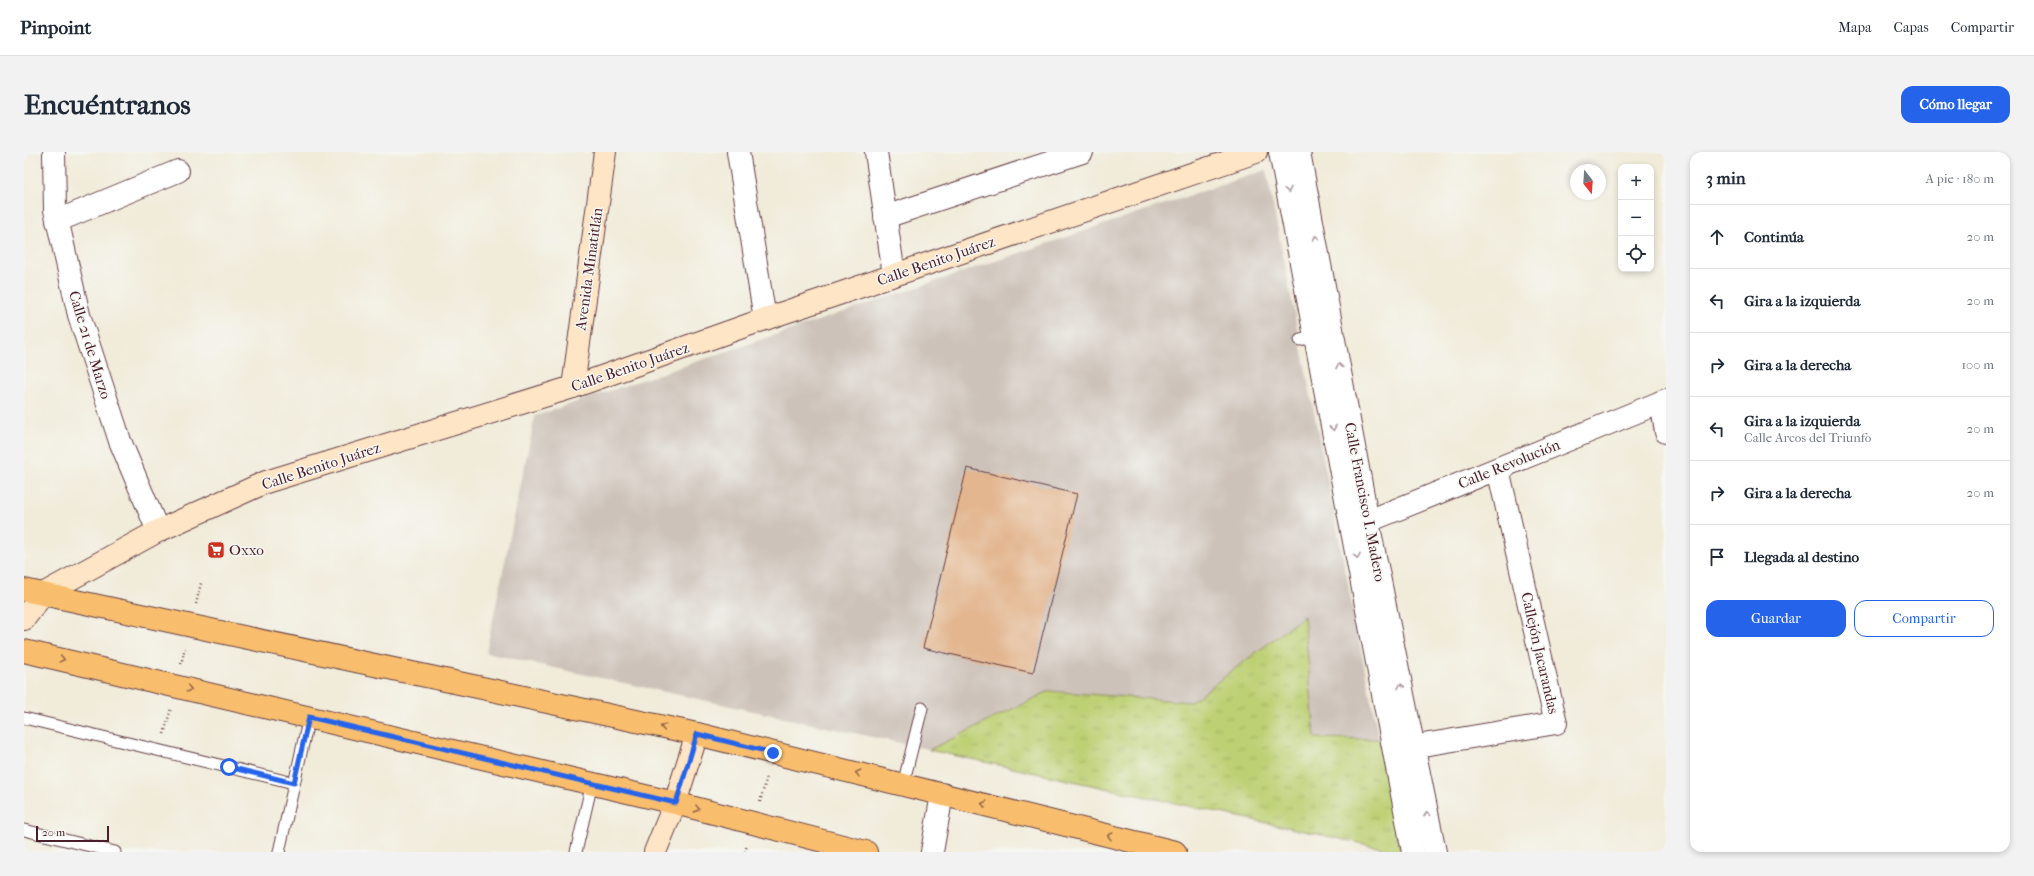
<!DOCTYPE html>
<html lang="es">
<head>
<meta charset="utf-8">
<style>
	body { margin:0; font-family:"IM FELL French Canon",serif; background:#f2f2f3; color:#1f2937 }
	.controls { position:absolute; right:12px; top:12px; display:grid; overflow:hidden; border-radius:8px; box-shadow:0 2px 6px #0003 }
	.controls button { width:36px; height:36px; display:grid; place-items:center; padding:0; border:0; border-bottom:1px solid #e0e1e3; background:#fff; color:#1f2937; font:20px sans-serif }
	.compass { position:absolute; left:1546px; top:12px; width:36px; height:36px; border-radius:50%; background:#fff; box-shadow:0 2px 6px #0003; rotate:163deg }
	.scale { position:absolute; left:12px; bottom:10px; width:73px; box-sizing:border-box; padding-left:4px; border:2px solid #4a1f2b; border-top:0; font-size:11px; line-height:14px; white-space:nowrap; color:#4a1f2b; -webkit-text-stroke:3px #f6f6f2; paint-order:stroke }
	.stop { position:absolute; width:12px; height:12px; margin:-9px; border:3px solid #2563eb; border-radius:50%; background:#fff }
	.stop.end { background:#2563eb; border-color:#fff; box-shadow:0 1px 4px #0008 }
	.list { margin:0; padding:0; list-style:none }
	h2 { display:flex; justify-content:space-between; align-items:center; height:52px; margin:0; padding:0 16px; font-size:17px }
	h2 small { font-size:13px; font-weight:400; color:#747a83 }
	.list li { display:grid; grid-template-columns:26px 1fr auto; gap:12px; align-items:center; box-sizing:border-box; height:64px; padding:0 16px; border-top:1px solid #e0e1e3 }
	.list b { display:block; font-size:15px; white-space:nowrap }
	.list p { margin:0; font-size:13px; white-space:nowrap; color:#747a83 }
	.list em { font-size:13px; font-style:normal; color:#747a83 }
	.actions { display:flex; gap:8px; padding:12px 16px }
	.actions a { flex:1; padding:9px 0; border:1px solid #2563eb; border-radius:12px; text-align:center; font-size:14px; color:#2563eb }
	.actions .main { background:#2563eb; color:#fff }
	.icon { flex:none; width:22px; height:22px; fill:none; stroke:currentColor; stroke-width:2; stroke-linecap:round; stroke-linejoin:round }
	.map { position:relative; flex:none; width:1642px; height:700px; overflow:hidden; border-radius:12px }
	header { display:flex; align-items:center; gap:24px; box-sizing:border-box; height:56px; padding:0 20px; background:#fff; border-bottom:1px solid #e0e1e3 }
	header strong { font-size:19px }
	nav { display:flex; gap:22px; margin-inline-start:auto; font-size:14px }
	.intro { display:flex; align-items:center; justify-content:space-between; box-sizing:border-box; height:96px; padding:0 24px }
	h1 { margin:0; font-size:28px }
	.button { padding:10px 18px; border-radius:12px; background:#2563eb; color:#fff; font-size:14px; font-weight:700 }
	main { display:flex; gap:24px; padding:0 24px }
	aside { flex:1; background:#fff; border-radius:12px; box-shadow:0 2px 6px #0003 }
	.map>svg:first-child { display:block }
	.industrial { fill:#cdc2b9 }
	.grass { fill:url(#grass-tufts); stroke:#84784f }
	.building { fill:#e3b68f }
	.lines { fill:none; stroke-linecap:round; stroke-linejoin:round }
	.lane-casing { stroke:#633e45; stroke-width:13 }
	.street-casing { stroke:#633e45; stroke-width:24 }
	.secondary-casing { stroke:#633e45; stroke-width:24 }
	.primary-casing { stroke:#633e45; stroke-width:24 }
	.path { stroke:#633e45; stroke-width:2.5; stroke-dasharray:1 3; stroke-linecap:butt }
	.lane { stroke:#fff; stroke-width:11 }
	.street { stroke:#fff; stroke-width:22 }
	.secondary { stroke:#fde5c5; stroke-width:22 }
	.primary { stroke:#f9be6d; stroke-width:22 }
	.oneway { stroke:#ae9aa0 }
	.oneway2 { stroke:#996749 }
	.route { stroke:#2563eb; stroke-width:5 }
	.labels { text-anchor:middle; stroke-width:3; stroke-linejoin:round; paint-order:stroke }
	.street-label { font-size:15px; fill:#4a1f2b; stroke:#f6f6f2 }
	.poi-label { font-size:15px; fill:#4a1f2b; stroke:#f6f6f2; text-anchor:start }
</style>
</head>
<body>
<header>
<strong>Pinpoint</strong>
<nav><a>Mapa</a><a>Capas</a><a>Compartir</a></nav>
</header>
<div class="intro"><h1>Encuéntranos</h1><a class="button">Cómo llegar</a></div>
<main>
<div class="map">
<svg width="1642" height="700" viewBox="0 0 1642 700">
	<defs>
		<pattern id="grass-tufts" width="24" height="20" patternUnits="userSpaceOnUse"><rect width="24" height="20" fill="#bdd073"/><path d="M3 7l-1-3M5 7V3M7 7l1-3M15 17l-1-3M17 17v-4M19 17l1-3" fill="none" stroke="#a4b264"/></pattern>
	</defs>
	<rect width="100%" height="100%" fill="#f6f6f2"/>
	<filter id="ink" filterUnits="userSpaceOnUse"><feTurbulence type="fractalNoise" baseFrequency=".025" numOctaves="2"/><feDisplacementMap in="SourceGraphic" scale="8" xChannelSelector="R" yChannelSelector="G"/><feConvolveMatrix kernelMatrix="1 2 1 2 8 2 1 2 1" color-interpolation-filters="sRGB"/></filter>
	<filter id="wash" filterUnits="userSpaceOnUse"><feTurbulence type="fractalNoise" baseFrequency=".012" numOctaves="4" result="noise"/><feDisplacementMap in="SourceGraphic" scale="16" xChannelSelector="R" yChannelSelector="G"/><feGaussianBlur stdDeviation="0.9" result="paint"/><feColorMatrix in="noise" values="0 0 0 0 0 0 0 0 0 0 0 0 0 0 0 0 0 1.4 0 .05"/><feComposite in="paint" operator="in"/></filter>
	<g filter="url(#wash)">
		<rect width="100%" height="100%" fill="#f1ebd9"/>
		<path class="industrial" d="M1242 18 1377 700 462 501 511 264Z"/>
		<path class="grass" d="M1280 464 1291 586 1355 587 1377 700 905 598 1025 539 1167 550Z"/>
		<g id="blocks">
			<path class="building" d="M943 316 1053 342 1009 521 899 496Z"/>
		</g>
	</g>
	<g filter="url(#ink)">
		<use href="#blocks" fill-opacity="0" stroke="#633e45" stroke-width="1"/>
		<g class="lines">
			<defs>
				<g id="lane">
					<path d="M1276 188 1292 184"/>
					<path d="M0 566 270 631"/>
					<path d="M879 633 898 556"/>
					<path d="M0 678 91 700"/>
					<path d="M255 700 285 565"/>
					<path d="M552 700 568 631"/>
				</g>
				<g id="street">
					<path d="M30 0 31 58 55 163 96 289 134 379"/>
					<path d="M714 0 741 167"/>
					<path d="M852 0 870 123"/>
					<path d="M1256 0 1389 700"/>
					<path d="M1275 0 1344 370 1411 700"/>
					<path d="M861 65 1058 0"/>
					<path d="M33 69 154 19"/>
					<path d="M1637 250 1642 280"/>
					<path d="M1330 375 1642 248"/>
					<path d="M1375 597 1532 571 1474 317"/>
					<path d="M908 700 918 642"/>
				</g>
				<g id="secondary">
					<path d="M549 235 581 0"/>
					<path d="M0 467 19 442 134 379 242 330 549 235 741 167 1232 0"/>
					<path d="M631 700 651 651 673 582"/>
				</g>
				<g id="primary">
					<path d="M0 438 673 582 1151 700"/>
					<path d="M0 499 651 651 842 700"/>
				</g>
			</defs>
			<use href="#lane" class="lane-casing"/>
			<use href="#street" class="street-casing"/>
			<use href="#secondary" class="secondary-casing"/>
			<use href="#primary" class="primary-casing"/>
			<g class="path">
				<path d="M172 452 177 431"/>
				<path d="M157 512 161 496"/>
				<path d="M140 582 147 556"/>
				<path d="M736 650 743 624"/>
				<path d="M721 700 723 693"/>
			</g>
			<use href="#lane" class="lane"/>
			<use href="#street" class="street"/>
			<use href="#secondary" class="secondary"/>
			<use href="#primary" class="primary"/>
		</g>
		<defs><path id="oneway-chevron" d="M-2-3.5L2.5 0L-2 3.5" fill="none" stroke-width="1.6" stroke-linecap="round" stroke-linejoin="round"/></defs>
		<g class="oneway">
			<use href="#oneway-chevron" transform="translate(1264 38) rotate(79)"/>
			<use href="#oneway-chevron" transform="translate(1292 86) rotate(-100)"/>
			<use href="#oneway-chevron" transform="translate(1315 214) rotate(-100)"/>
			<use href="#oneway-chevron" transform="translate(1309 276) rotate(79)"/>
			<use href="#oneway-chevron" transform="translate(1333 404) rotate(79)"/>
			<use href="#oneway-chevron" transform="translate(1377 534) rotate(-102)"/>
			<use href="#oneway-chevron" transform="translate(1403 662) rotate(-101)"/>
		</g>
		<g class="oneway2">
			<use href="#oneway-chevron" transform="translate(38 507) rotate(13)"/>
			<use href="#oneway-chevron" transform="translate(165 537) rotate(13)"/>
			<use href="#oneway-chevron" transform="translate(639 575) rotate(-168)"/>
			<use href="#oneway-chevron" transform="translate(834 621) rotate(-166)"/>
			<use href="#oneway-chevron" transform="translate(960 652) rotate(-166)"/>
			<use href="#oneway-chevron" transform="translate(673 657) rotate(14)"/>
			<use href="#oneway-chevron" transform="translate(1086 684) rotate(-166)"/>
		</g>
	</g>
	<g class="lines" filter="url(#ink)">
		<path class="route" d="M205 615 270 631 285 565 652 651 673 582 749 601"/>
	</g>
	<defs>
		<symbol id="supermarket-square" viewBox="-11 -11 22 22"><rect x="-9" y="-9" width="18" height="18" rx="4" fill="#c8321e" stroke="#f6f6f2"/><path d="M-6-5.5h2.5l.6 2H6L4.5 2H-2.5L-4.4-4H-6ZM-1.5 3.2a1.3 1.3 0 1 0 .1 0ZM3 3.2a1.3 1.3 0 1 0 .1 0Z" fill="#fff"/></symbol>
	</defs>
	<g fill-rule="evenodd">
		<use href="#supermarket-square" x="182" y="388" width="20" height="20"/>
	</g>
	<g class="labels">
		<g class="street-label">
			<text transform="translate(912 109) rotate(-19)" y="5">Calle Benito Juárez</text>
			<text transform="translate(565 117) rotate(-82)" y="5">Avenida Minatitlán</text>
			<text transform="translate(66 193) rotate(73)" y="5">Calle 21 de Marzo</text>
			<text transform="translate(606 215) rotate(-19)" y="5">Calle Benito Juárez</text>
			<text transform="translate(1485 312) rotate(-22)" y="5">Calle Revolución</text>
			<text transform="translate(297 314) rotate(-18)" y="5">Calle Benito Juárez</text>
			<text transform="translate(1341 350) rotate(79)" y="5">Calle Francisco I. Madero</text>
			<text transform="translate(1516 501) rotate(77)" y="5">Callejón Jacarandas</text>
		</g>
		<g class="poi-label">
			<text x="205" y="403">Oxxo</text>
		</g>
	</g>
</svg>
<div class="controls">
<button>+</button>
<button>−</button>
<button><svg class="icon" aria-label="locate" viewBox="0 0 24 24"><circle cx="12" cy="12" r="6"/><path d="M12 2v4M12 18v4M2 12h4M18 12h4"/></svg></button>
</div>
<svg class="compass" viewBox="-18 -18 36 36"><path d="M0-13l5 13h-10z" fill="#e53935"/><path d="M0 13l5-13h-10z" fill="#747a83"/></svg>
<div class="scale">20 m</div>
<div class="stop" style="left:205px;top:615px"></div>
<div class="stop end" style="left:749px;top:601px"></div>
</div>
<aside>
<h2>3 min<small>A pie · 180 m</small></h2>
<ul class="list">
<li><svg class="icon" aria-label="ahead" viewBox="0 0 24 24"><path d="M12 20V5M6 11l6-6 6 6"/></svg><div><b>Continúa</b></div><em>20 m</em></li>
<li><svg class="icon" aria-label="left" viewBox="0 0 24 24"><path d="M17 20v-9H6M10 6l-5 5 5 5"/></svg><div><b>Gira a la izquierda</b></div><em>20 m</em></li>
<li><svg class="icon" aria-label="right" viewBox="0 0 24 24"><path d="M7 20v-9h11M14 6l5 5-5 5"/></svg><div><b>Gira a la derecha</b></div><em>100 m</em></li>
<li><svg class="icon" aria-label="left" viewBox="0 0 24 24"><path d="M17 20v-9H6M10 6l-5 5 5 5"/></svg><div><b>Gira a la izquierda</b><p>Calle Arcos del Triunfo</p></div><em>20 m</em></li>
<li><svg class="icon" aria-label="right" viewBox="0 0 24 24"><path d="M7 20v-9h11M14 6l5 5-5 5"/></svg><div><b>Gira a la derecha</b></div><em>20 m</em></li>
<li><svg class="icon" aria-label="arrive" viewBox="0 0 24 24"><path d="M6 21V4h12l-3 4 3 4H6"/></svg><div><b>Llegada al destino</b></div></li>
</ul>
<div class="actions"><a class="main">Guardar</a><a>Compartir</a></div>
</aside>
</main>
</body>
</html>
